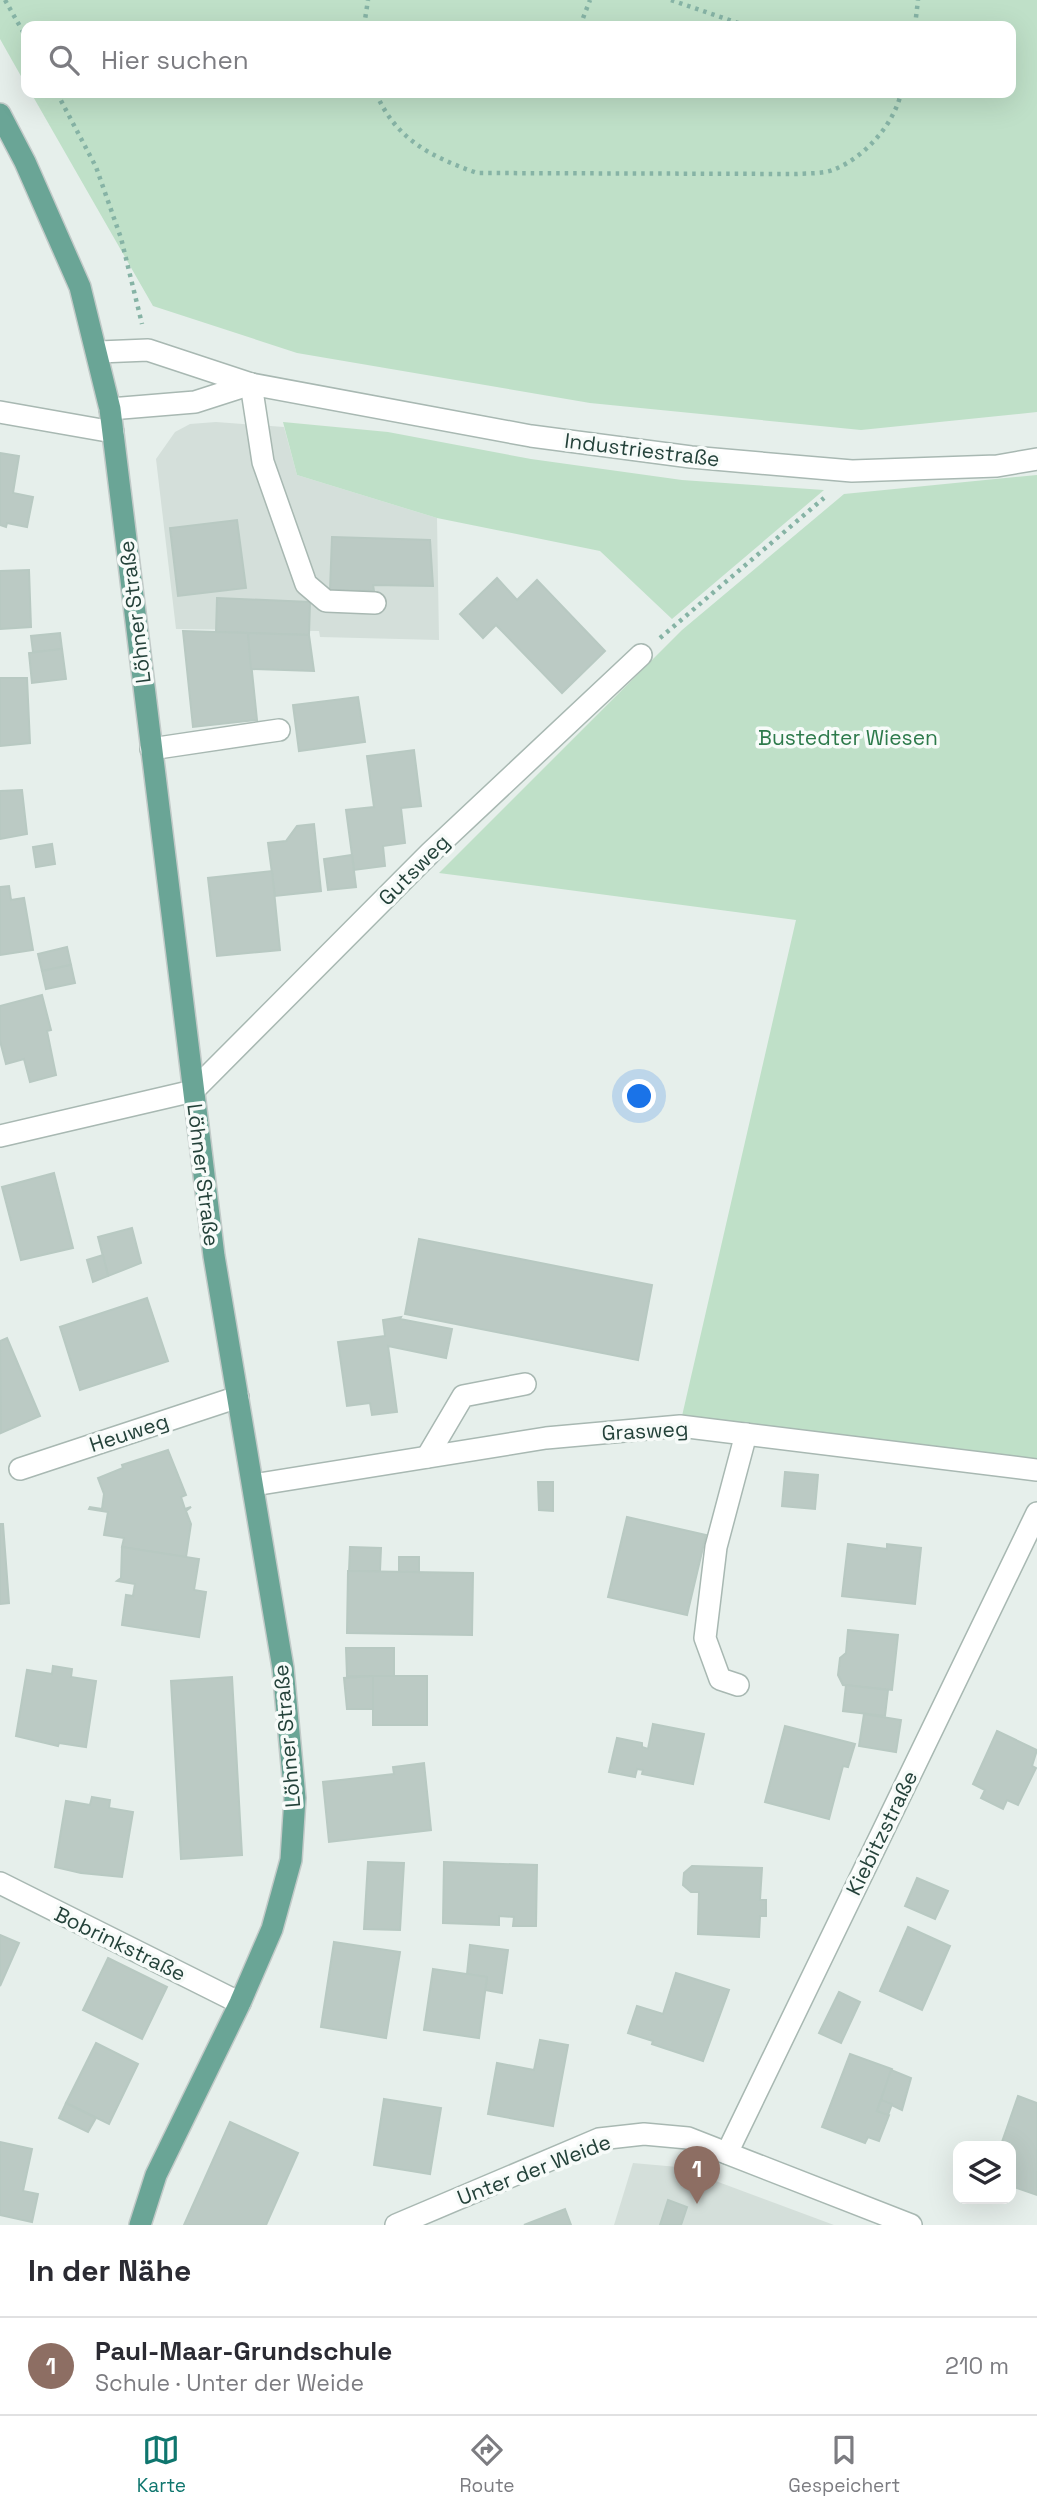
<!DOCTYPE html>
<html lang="de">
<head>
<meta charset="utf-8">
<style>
	body { margin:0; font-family:"Space Grotesk",sans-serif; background:#f2f2f3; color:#2b2b33 }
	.controls { position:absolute; right:21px; bottom:21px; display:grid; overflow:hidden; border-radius:14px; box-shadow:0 7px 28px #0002 }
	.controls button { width:63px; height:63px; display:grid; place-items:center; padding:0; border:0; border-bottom:2px solid #e1e1e2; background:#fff; color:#2b2b33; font:35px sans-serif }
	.you { position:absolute; left:640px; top:1097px; width:24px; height:24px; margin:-18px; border:5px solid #fff; border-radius:50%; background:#1a73e8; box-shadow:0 0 0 10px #1a73e833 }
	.badge { display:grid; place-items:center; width:46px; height:46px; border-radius:50%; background:#0f766e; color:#fff; font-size:23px; font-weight:700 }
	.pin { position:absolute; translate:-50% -58px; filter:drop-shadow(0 2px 4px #0008) }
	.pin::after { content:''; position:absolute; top:37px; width:24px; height:21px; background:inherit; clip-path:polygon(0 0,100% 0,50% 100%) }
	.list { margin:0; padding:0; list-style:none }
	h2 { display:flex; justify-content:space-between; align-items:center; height:91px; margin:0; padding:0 28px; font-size:30px }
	h2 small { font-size:23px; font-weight:400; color:#7c7c81 }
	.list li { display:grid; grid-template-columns:46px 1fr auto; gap:21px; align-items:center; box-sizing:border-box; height:98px; padding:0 28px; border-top:2px solid #e1e1e2 }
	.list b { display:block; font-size:26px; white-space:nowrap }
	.list p { margin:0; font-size:23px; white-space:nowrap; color:#7c7c81 }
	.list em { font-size:23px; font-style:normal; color:#7c7c81 }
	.icon { flex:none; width:38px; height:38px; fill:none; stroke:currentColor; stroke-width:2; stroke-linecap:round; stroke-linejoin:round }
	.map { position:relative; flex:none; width:1037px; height:2225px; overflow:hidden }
	.search { position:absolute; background:#fff; box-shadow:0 7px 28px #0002; left:21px; right:21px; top:21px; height:77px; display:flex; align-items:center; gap:18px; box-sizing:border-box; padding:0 24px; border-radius:14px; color:#7c7c81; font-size:26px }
	.sheet { height:189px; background:#fff }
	nav { display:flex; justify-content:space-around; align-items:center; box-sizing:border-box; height:98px; border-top:2px solid #e1e1e2; background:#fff; font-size:19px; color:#7c7c81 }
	nav a { display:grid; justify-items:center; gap:4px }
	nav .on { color:#0f766e }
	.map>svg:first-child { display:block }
	.built { fill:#d4dfda }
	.green { fill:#bfe0c8 }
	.building { fill:#bbcac4; stroke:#b8c9c2; stroke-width:2 }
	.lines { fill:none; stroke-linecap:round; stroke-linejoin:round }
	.minor-casing { stroke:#a8b8b2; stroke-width:24 }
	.major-casing { stroke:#c2cac8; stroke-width:24 }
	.path { stroke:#86b3a5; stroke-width:4.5; stroke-dasharray:3.5 5; stroke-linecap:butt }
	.minor { stroke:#fff; stroke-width:21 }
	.major { stroke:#6aa596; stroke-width:21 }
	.labels { text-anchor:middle; stroke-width:7; stroke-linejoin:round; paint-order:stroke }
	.street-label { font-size:21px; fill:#24423a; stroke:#f7fbf9 }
	.park-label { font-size:21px; fill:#2d7a4b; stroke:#f7fbf9 }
</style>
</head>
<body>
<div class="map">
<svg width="1037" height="2225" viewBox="0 0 1037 2225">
	<rect width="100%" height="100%" fill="#e6efeb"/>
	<g class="built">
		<path d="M216 422 284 427 297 475 437 518 439 640 320 637 319 631 176 629 156 459 175 432 190 424Z"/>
		<path d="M633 2163 678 2167 834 2225H614Z"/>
	</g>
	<g class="green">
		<path d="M0 0H1037V412L861 430 590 403 297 353 153 306 31 93H1011V26H26V85L0 39Z"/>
		<path d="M283 422 388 432 531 459 682 480 824 490 672 619 600 551 437 518 297 475Z"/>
		<path d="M1037 475V1460L682 1416 796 920 439 873 682 630 844 494Z"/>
	</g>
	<g class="building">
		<path d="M0 453 19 456 13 493 33 497 27 527 7 523 6 527 0 525Z"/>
		<path d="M237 520 246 588 178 596 170 528Z"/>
		<path d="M332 537 430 540 433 586 373 585 374 591 330 590Z"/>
		<path d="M29 570 31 627 0 629V571Z"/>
		<path d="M497 578 517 600 537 580 605 651 562 693 496 625 483 638 460 614Z"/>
		<path d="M217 598 310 602 309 635 216 632Z"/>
		<path d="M183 631 248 633 257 720 193 727Z"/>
		<path d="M60 633 62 649 33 652 31 636Z"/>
		<path d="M248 633 309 635 314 671 251 669Z"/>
		<path d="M62 649 66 679 32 683 29 653Z"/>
		<path d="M0 678H27L30 743 0 746Z"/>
		<path d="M358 697 365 742 299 751 293 705Z"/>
		<path d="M414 750 421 806 401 808 405 843 383 846 385 866 354 870 346 810 374 807 367 756Z"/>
		<path d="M22 790 27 834 0 839V791Z"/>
		<path d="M314 824 321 891 275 896 268 843 286 841 297 826Z"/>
		<path d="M52 844 55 864 36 867 33 847Z"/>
		<path d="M352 855 356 887 328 890 324 859Z"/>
		<path d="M272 871 280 950 217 956 208 878Z"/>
		<path d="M9 886 11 900 24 898 33 950 0 955V887Z"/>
		<path d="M67 947 71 965 42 971 38 954Z"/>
		<path d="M71 965 75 983 46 989 42 971Z"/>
		<path d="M42 995 51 1030 47 1031 56 1075 30 1082 24 1059 6 1064 0 1041V1006Z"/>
		<path d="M54 1173 73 1248 21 1260 2 1187Z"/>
		<path d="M132 1228 141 1263 108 1276 98 1237Z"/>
		<path d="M419 1239 652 1285 638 1360 405 1314Z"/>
		<path d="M103 1255 108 1276 93 1282 87 1260Z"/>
		<path d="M147 1298 168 1361 80 1390 60 1327Z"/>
		<path d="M401 1317 400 1319 452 1329 446 1358 388 1346 397 1412 372 1415 370 1403 347 1406 338 1342 385 1336 383 1320Z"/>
		<path d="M7 1338 40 1416 1 1433 0 1341Z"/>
		<path d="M168 1450 186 1495 181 1497 185 1509 191 1507 186 1511 191 1524 186 1557 122 1547 124 1538 104 1535 108 1512 89 1509 90 1507 102 1509 104 1494 98 1478 123 1468 122 1465Z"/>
		<path d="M785 1472 818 1475 815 1509 782 1506Z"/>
		<path d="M538 1482H553V1511L539 1510Z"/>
		<path d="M627 1517 706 1535 687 1615 608 1597Z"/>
		<path d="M0 1524H3L9 1603 0 1604Z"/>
		<path d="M848 1544 887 1549V1544L921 1548 915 1604 842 1596Z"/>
		<path d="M122 1547 199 1559 194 1590 206 1592 199 1637 122 1625 126 1595 133 1596 135 1584 117 1581 121 1578Z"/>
		<path d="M350 1547 381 1548 380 1571H349Z"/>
		<rect x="399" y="1557" width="20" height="15"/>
		<path d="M348 1571 473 1573 472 1635 347 1633Z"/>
		<path d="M848 1630 898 1635 892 1690 843 1685 838 1675 840 1658 846 1653Z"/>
		<path d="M346 1648H394V1676H347Z"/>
		<path d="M53 1666 72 1669 71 1677 96 1681 86 1747 59 1743 58 1746 16 1736 27 1670 52 1674Z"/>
		<rect x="373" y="1676" width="54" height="49"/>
		<path d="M373 1676V1709H347L344 1678Z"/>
		<path d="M232 1677 242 1855 181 1859 171 1681Z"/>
		<path d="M846 1685 888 1690 885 1716 843 1711Z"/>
		<path d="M864 1714 901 1720 896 1752 859 1746Z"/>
		<path d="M653 1724 704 1734 693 1784 642 1774 643 1770 637 1769 635 1777 609 1772 617 1738 642 1743V1747L648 1749Z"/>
		<path d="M785 1726 855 1744 848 1767 843 1766 829 1819 765 1802Z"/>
		<path d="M997 1731 1037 1750 1032 1766 1036 1768 1018 1805 1007 1800 1003 1809 981 1798 985 1790 973 1784Z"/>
		<path d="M424 1763 431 1830 329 1842 323 1782 394 1774 393 1767Z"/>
		<path d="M92 1797 110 1800 109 1808 133 1812 122 1877 81 1873 55 1867 66 1801 90 1805Z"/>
		<path d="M368 1862 404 1863 400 1930 364 1929Z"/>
		<path d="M444 1862 537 1865 536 1926H513L514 1917 499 1916V1925L443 1923Z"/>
		<path d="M692 1866 762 1868 760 1900H766V1916H760L759 1937 698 1934 699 1892H691L683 1885 684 1873Z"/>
		<path d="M917 1878 948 1891 935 1919 905 1906Z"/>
		<path d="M908 1927 950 1946 922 2010 880 1991Z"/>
		<path d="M0 1935 19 1943 0 1986Z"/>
		<path d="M334 1942 400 1952 386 2038 321 2027Z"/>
		<path d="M470 1945 508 1950 502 1993 485 1990 487 1977 467 1974Z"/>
		<path d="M108 1958 167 1987 142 2039 83 2010Z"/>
		<path d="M433 1969 487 1977 479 2038 424 2030Z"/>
		<path d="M676 1973 729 1990 703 2061 652 2044 653 2041 628 2033 637 2006 663 2014Z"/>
		<path d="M839 1992 860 2002 841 2043 819 2033Z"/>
		<path d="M540 2040 568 2045 553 2126 488 2114 497 2063 534 2070Z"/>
		<path d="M96 2043 138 2064 109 2124 66 2103Z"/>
		<path d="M850 2054 892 2069 877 2111 889 2115 879 2141 868 2137 865 2143 822 2127Z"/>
		<path d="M891 2070 911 2078 902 2110 881 2100Z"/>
		<path d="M1018 2096 1037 2103V2195L1011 2186V2163L1015 2151 1011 2146 1001 2145Z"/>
		<path d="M384 2099 441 2108 430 2174 374 2165Z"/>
		<path d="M881 2100 892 2104 888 2115 877 2111Z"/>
		<path d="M66 2103 96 2118 88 2132 59 2118Z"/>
		<path d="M230 2122 298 2153 266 2225H184Z"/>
		<path d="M0 2142 32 2149 23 2191 38 2194 32 2222 0 2215Z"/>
		<path d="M668 2200 687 2207 681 2225H660Z"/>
		<path d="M565 2209 571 2225H524Z"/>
	</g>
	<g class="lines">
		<defs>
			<g id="minor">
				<path d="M99 352 148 350 251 384 531 436 691 457 852 471 997 466 1037 459"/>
				<path d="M251 384 263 462 306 584 326 601 375 603"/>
				<path d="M110 409 195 402 251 384"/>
				<path d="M0 412 113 432"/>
				<path d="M151 749 279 730"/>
				<path d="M0 1136 193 1091 430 853 641 655"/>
				<path d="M427 1457 463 1396 525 1384"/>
				<path d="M20 1469 238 1397"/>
				<path d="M254 1485 546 1438 680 1426 1037 1470"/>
				<path d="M738 1685 720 1679 705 1638 716 1547 746 1434"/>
				<path d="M0 1883 240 2003"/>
				<path d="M727 2153 1037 1513"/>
				<path d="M396 2225 599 2139 644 2134 688 2138 911 2225"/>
			</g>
			<path id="major" d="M0 114 25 162 80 287 110 409 214 1256 283 1668 295 1798 291 1860 272 1929 240 2003 156 2175 140 2225"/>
		</defs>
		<use href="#minor" class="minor-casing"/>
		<use href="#major" class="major-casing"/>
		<g class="path">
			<path d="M5 0 26 37"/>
			<path d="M671 0 744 25"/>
			<path d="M364 26 368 0"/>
			<path d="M580 26 590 0"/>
			<path d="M915 26 918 0"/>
			<path d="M57 93 96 167 121 238 142 324"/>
			<path d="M376 93C396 140 432 157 477 173L797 174C809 173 825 174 835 169 865 157 894 124 901 93"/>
			<path d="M660 638 824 498"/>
		</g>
		<use href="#minor" class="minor"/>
		<use href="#major" class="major"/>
	</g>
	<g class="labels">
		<g class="street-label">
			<text transform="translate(642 450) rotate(7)" y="7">Industriestraße</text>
			<text transform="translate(135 612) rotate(-97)" y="7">Löhner Straße</text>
			<text transform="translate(414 870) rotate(-45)" y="7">Gutsweg</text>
			<text transform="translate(203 1175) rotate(83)" y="7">Löhner Straße</text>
			<text transform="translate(645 1431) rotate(-3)" y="7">Grasweg</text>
			<text transform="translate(129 1433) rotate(-18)" y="7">Heuweg</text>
			<text transform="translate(287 1736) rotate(-95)" y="7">Löhner Straße</text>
			<text transform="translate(882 1833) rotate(-64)" y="7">Kiebitzstraße</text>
			<text transform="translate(120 1944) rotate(26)" y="7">Bobrinkstraße</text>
			<text transform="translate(534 2170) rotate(-21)" y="7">Unter der Weide</text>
		</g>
		<g class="park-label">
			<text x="848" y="745">Bustedter Wiesen</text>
		</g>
	</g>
</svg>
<div class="controls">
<button><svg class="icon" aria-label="layers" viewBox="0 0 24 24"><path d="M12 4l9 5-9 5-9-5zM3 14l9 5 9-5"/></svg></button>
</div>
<div class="you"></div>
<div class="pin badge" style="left:697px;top:2204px;background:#8d6e63">1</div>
<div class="search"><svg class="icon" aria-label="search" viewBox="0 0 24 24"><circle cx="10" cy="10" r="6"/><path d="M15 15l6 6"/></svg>Hier suchen</div>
</div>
<section class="sheet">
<h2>In der Nähe<small></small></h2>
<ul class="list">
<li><span class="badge" style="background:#8d6e63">1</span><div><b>Paul-Maar-Grundschule</b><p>Schule · Unter der Weide</p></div><em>210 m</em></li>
</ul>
</section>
<nav>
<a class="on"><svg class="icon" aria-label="map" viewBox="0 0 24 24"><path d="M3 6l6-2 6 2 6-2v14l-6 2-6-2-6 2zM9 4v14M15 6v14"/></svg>Karte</a>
<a><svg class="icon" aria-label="directions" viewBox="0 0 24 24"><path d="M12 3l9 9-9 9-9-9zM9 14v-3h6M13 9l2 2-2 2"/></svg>Route</a>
<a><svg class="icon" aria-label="saved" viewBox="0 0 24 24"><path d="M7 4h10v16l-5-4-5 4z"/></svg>Gespeichert</a>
</nav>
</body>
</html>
